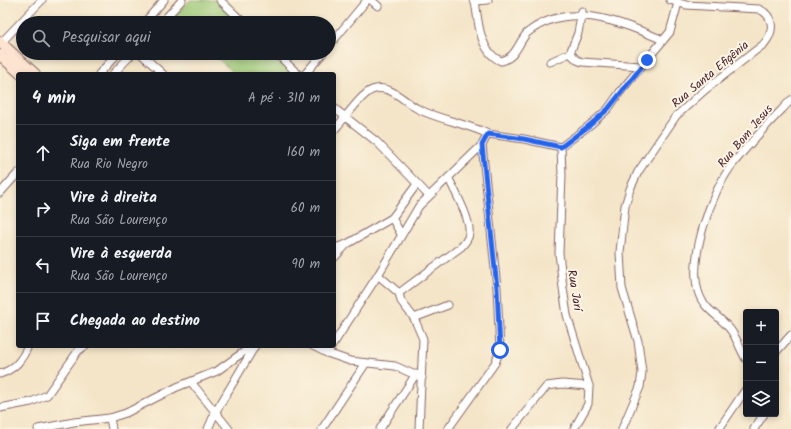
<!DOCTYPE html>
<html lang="pt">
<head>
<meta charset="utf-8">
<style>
	body { margin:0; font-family:Kalam,sans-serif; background:#20242c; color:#f1f3f6 }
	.controls { position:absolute; right:12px; bottom:12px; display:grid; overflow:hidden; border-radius:4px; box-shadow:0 2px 6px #0003 }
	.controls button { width:36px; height:36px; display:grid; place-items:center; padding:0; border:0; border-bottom:1px solid #363941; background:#171b24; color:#f1f3f6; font:20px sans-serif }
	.stop { position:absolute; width:12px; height:12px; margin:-9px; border:3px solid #2563eb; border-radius:50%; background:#fff }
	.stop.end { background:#2563eb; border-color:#fff; box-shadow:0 1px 4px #0008 }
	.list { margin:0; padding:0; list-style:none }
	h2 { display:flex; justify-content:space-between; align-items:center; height:52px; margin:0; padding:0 16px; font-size:17px }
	h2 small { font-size:13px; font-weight:400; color:#9ea1a6 }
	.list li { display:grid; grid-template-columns:26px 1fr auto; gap:12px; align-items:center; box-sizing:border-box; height:56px; padding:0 16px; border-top:1px solid #363941 }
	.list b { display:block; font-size:15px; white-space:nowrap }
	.list p { margin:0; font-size:13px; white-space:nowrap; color:#9ea1a6 }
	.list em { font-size:13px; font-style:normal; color:#9ea1a6 }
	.icon { flex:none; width:22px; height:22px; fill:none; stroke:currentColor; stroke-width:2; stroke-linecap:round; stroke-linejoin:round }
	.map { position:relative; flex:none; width:791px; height:429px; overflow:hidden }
	.search { position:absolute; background:#171b24; box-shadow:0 2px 6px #0003; left:16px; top:16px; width:320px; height:44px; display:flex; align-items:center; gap:10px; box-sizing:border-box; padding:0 14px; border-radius:22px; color:#9ea1a6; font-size:15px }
	.panel { position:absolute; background:#171b24; box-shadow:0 2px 6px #0003; left:16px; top:72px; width:320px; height:276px; border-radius:4px }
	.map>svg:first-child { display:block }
	.green { fill:#9bc876; stroke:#727450 }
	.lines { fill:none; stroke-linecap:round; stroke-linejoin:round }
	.street-casing { stroke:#866462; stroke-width:9 }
	.secondary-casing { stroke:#866462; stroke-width:12 }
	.street { stroke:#fff; stroke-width:7 }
	.secondary { stroke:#fde4d0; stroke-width:10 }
	.route { stroke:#2563eb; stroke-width:5 }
	.labels { text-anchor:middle; stroke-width:4; stroke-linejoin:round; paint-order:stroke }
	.street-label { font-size:12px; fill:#4a1f2b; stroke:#fcf5e5 }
</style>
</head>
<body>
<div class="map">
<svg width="791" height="429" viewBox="0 0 791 429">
	<rect width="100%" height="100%" fill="#fcf5e5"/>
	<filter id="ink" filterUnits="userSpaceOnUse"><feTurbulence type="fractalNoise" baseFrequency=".025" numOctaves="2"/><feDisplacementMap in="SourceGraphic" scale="8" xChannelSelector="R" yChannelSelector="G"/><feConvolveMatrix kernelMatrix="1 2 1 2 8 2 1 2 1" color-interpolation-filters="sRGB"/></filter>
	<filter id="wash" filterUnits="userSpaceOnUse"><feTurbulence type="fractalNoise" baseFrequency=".012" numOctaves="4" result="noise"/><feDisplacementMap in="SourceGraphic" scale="16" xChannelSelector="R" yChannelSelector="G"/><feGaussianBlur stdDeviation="0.9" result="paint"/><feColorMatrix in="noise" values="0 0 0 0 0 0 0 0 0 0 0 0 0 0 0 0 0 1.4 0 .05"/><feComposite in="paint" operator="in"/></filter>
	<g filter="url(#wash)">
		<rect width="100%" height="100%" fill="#f4e5c8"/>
		<g class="green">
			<path d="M190 0H215L240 23H180L174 17Z"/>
			<path d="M212 53H272L295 74H235Z"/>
		</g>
	</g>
	<g filter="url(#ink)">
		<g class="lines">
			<defs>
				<g id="street">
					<path d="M220 0 244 23"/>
					<path d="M371 0 378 6"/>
					<path d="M473 0 476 1 488 0"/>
					<path d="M475 0C478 20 479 52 501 61 516 58 518 43 527 33 568 0 618 21 663 40"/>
					<path d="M144 23 164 0"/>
					<path d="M161 23 182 0"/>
					<path d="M0 44 42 0"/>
					<path d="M329 46 367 0"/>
					<path d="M140 53 163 74"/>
					<path d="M276 53 298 74"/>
					<path d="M570 53 578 33 582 11"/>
					<path d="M550 62 570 53 577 60 582 62 641 66"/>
					<path d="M99 74 118 53"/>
					<path d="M113 74 133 53"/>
					<path d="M305 74 323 53"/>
					<path d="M334 108 377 142 429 196"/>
					<path d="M334 130C344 120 361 94 372 90 390 83 404 102 418 109 440 120 465 123 488 134"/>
					<path d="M561 147 562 175 559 253 563 288 567 315 589 386 588 404 574 429"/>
					<path d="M0 193 18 173"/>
					<path d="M392 218 401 234"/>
					<path d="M334 248 347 244 392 218 417 184"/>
					<path d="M334 258 347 244"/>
					<path d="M378 275 399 293 401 301 414 318 423 339 419 429"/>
					<path d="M399 293 461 247C464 244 468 240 469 234 471 219 455 192 449 179"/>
					<path d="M414 318 448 305"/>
					<path d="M334 343 378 275 419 206 482 145 488 134 524 139 561 147 590 125 608 109 620 92 670 32 678 3"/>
					<path d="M313 346 327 353"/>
					<path d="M332 346 327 353 350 361 395 366 422 378"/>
					<path d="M776 352 791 335"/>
					<path d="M746 359C741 351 738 341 732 332 723 318 704 310 699 294 687 261 711 192 732 165 750 142 771 121 791 100"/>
					<path d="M0 374C15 369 22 360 28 346"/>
					<path d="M191 382 229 429"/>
					<path d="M0 408 31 402 47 395 78 351 85 346"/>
					<path d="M110 418 112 429"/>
					<path d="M38 429 74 422 110 418 126 413 177 387 217 371 252 346"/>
					<path d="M208 429 215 413 255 346"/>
					<path d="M322 429 366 363"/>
					<path d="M380 429 416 374"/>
					<path d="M448 429 495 363 500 350 497 288 482 145"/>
					<path d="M512 429 547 386 562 384 589 386"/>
					<path d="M622 429 640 387 642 372 638 341 622 288 620 252 625 206 630 189 638 172 676 116 705 90 764 44C775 31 774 16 759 9L686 5 670 0"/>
					<path d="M719 429 746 389"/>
					<path d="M754 429 764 414"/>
				</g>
				<g id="secondary">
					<path d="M0 42 35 74"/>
					<path d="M0 55 21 74"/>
				</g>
			</defs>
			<use href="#street" class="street-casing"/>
			<use href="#secondary" class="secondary-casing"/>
			<use href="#street" class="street"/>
			<use href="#secondary" class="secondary"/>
		</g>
	</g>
	<g class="lines" filter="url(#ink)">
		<path class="route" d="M500 350 497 288 482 145 488 134 524 139 561 147 590 125 608 109 647 60"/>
	</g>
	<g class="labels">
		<g class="street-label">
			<text transform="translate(710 74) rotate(-40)" y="4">Rua Santa Efigênia</text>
			<text transform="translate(745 136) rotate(-50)" y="4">Rua Bom Jesus</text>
			<text transform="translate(575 290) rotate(81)" y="4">Rua Jarí</text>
		</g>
	</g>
</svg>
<div class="controls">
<button>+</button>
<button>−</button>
<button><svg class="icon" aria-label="layers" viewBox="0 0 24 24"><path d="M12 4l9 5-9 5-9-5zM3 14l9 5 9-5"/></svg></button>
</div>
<div class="stop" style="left:500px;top:350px"></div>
<div class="stop end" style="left:647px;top:60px"></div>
<div class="search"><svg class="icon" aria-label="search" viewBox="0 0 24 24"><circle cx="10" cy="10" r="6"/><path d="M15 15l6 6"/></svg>Pesquisar aqui</div>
<section class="panel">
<h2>4 min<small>A pé · 310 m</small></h2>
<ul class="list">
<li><svg class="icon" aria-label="ahead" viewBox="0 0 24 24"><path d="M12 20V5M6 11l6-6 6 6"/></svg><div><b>Siga em frente</b><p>Rua Rio Negro</p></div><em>160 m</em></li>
<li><svg class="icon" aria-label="right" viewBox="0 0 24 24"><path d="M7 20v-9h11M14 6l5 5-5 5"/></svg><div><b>Vire à direita</b><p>Rua São Lourenço</p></div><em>60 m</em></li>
<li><svg class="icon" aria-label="left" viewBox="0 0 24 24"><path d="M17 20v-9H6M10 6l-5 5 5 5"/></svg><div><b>Vire à esquerda</b><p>Rua São Lourenço</p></div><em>90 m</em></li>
<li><svg class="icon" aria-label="arrive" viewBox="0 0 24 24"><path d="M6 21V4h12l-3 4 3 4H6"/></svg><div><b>Chegada ao destino</b></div></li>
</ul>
</section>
</div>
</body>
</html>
